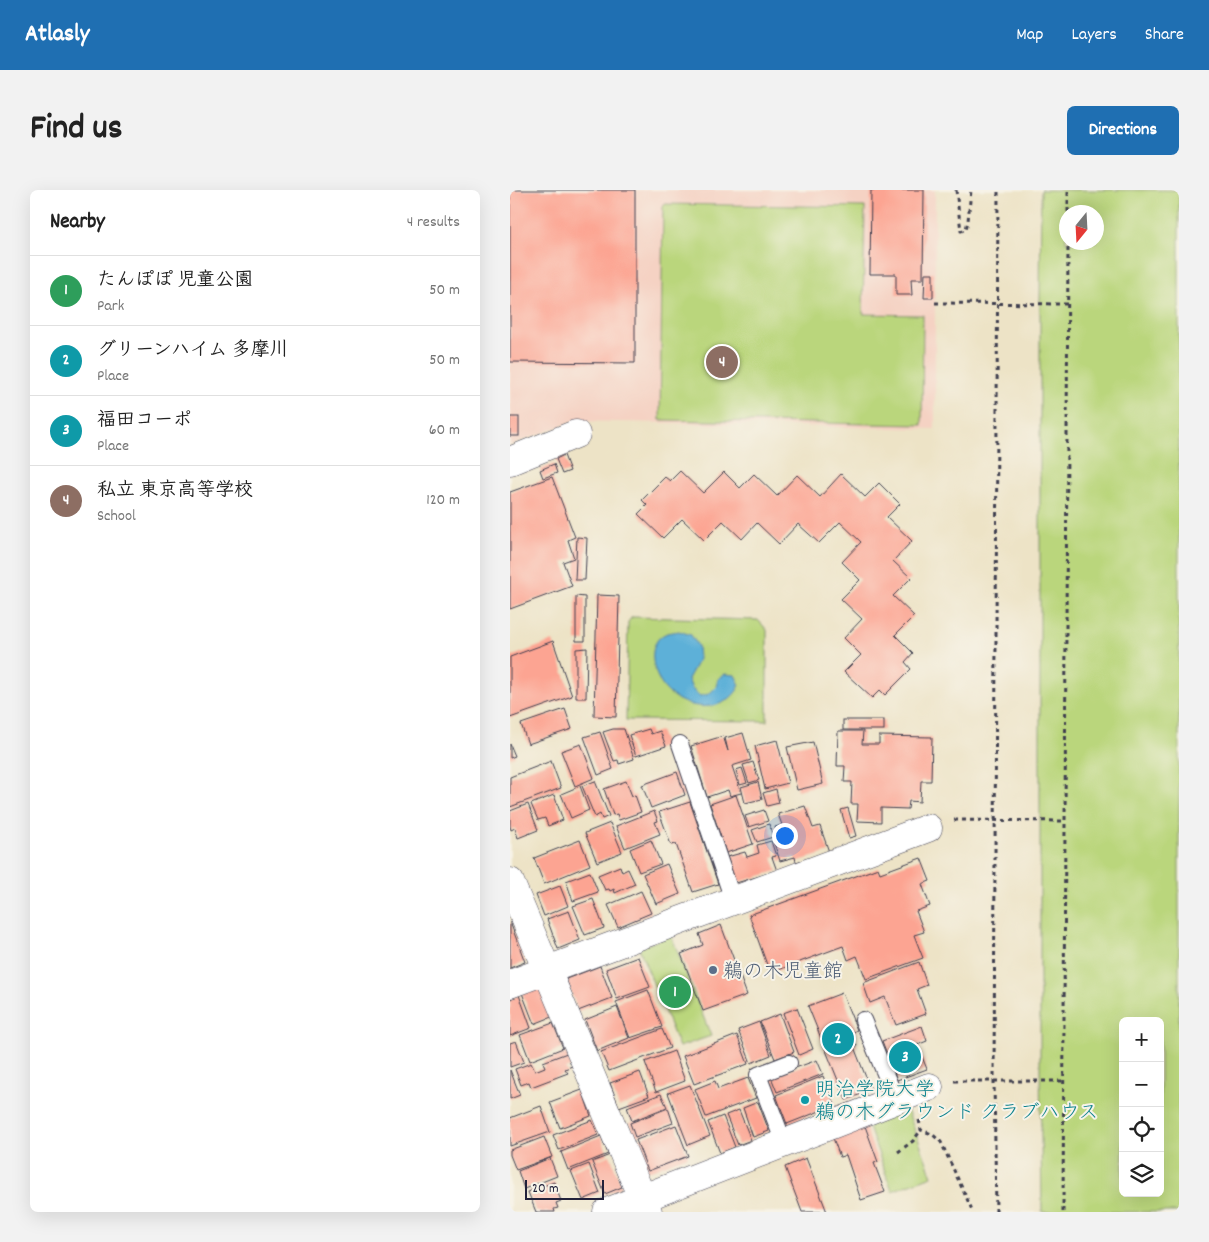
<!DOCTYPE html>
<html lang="en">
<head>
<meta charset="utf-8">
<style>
	body { margin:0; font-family:Dekko,"Klee One",sans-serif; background:#f2f2f2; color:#222 }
	.controls { position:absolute; right:15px; bottom:15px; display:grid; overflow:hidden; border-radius:8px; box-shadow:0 5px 20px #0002 }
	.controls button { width:45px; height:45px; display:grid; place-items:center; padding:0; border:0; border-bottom:1px solid #e0e0e0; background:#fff; color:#222; font:25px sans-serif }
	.compass { position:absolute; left:549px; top:15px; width:45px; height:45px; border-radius:50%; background:#fff; box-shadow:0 5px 20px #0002; rotate:198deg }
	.scale { position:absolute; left:15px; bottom:12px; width:79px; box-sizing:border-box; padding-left:5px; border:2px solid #22223b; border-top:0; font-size:14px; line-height:18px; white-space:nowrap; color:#22223b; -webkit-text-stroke:4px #f7f3e8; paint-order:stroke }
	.you { position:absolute; left:274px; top:645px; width:18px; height:18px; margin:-12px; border:4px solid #fff; border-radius:50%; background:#1a73e8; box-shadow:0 0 0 8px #1a73e833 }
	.badge { display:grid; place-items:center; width:32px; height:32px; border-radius:50%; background:#1f6fb2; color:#fff; font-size:16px; font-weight:700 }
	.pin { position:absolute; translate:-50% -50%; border:2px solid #fff; box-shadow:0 1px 5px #0006 }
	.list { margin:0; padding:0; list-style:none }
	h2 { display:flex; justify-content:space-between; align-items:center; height:65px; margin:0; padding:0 20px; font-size:21px }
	h2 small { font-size:16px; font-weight:400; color:#767676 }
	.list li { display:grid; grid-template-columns:32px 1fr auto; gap:15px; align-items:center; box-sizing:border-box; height:70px; padding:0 20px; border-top:1px solid #e0e0e0 }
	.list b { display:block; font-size:19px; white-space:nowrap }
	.list p { margin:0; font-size:16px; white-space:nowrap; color:#767676 }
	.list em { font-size:16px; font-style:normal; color:#767676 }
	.icon { flex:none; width:28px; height:28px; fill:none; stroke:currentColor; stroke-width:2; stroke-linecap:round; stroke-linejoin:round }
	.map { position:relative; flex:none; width:669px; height:1022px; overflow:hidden; border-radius:8px }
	header { display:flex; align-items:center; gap:30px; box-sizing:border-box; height:70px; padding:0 25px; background:#1f6fb2; color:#fff }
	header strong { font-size:24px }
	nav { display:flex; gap:28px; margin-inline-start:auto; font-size:18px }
	.intro { display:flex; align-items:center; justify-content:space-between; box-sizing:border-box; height:120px; padding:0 30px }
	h1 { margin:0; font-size:35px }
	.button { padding:12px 22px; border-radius:8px; background:#1f6fb2; color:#fff; font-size:18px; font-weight:700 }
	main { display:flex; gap:30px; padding:0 30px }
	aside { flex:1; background:#fff; border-radius:8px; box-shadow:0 5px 20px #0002 }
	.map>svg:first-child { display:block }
	.built { fill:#f5d2c3 }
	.green { fill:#bad67c; stroke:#6e7c5c; fill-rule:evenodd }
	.water { fill:#5db0d8; stroke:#40698a }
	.building { fill:#fca492 }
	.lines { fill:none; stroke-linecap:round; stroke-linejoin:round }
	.lane-casing { stroke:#403f50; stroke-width:18 }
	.street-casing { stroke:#403f50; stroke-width:29 }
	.path { stroke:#403f50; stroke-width:3; stroke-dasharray:4 4; stroke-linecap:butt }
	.lane { stroke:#fff; stroke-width:16 }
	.street { stroke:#fff; stroke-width:28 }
	.service-dot { fill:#5c6f8a; stroke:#f7f3e8; stroke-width:2 }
	.culture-dot { fill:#0f9aa8; stroke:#f7f3e8; stroke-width:2 }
	.labels { text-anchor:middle; stroke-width:4; stroke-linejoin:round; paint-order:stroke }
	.service-label { font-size:20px; fill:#4e5e75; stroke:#f7f3e8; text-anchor:start }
	.culture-label { font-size:20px; fill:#0d838f; stroke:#f7f3e8; text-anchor:start }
</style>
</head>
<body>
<header>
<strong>Atlasly</strong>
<nav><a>Map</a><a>Layers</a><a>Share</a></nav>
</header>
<div class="intro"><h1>Find us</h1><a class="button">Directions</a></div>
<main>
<aside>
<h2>Nearby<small>4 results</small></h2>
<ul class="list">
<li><span class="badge" style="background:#2e9e5b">1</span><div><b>たんぽぽ 児童公園</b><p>Park</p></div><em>50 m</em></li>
<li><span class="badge" style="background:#0f9aa8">2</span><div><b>グリーンハイム 多摩川</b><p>Place</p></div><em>50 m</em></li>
<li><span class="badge" style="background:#0f9aa8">3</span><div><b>福田コーポ</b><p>Place</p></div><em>60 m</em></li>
<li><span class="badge" style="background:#8d6e63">4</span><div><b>私立 東京高等学校</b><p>School</p></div><em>120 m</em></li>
</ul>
</aside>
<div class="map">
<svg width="669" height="1022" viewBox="0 0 669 1022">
	<rect width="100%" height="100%" fill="#f7f3e8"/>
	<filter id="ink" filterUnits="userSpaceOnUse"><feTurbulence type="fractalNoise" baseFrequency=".02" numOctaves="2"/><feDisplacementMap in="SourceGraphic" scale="10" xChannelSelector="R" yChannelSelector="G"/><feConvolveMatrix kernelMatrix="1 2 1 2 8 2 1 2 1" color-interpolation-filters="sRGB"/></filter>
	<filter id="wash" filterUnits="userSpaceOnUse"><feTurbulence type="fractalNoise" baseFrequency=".0096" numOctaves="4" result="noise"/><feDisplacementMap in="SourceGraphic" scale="20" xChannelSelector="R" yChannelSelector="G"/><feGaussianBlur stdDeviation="1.12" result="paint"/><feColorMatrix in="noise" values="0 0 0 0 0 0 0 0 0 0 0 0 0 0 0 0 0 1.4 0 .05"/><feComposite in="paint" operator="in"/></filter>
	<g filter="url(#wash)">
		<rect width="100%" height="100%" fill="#ede3c6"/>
		<path class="built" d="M0 0H425V239L65 231 0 255Z"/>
		<g class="green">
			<path d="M531 0H669V1022H532L530 876V114ZM556 22H586V52H556ZM613 831H650V1003H613Z"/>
			<path d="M153 14 355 17 353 124 413 125 412 235 150 230Z"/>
			<path d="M122 427 248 430 257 440V531L116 530 118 432Z"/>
			<path d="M161 745 201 846 169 857 129 758Z"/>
			<path d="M396 917 422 986 382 1001 357 932Z"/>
		</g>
		<path class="water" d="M169 441 181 445 188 456 189 469 178 489 182 499 190 506 199 504 206 497 208 489 215 484 225 485 230 495C217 524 175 522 155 499 143 485 134 452 157 443 160 442 165 442 169 441Z"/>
		<g id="blocks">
			<g class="building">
				<path d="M0 0H125V173L0 172Z"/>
				<path d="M361 0H414L413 89H401L402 105H386V84H360Z"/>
				<path d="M415 83H423V108H414Z"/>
				<rect x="0" y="227" width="9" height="19"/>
				<path d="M54 265 60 281 52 284 46 269Z"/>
				<path d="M44 274 47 283 33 288 30 280Z"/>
				<path d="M170 281 193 303 214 282 230 298 244 284 267 306 287 285 310 307 331 284 355 307 369 293 390 314 377 327 402 351 383 371 401 388 383 406 404 426 385 445 403 463 395 472 401 479 375 505 370 500 362 508 334 482 351 465 334 448 352 429 331 409 350 390 332 372 351 352 330 332 309 353 288 334 269 354 247 333 232 349 213 331 194 350 172 329 153 348 128 324 137 315 132 310 155 287 160 291Z"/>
				<path d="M42 287 65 347 58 350 64 368 53 372 62 396 0 419V302Z"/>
				<path d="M67 347 77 348 75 390H65Z"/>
				<path d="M87 405 109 406 106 527 84 526Z"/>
				<path d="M66 406 75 407V451H66Z"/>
				<path d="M43 451 62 506 0 528V467Z"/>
				<path d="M77 458 76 508H66V459Z"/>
				<path d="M55 519 62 539 18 554 11 534Z"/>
				<rect x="333" y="530" width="41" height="10"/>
				<path d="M103 539H114L124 569 109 574 108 570 104 571 93 542Z"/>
				<path d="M139 539 141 544 150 541 156 556 126 566 119 545Z"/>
				<path d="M328 541H353L352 554H369V546L422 547 421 591H411L410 612 399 611 398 619 371 618V632L347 631 348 614H341L342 592H334L335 576H327Z"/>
				<path d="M90 542 103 579 88 585 74 547Z"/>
				<path d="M233 543 241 570 222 576 231 603 220 606 218 600 197 607 181 556 213 546 218 561 215 548Z"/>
				<path d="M267 550 278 593 255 599 245 556Z"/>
				<path d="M303 552 313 594 287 600 277 557Z"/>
				<path d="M0 554 5 566 0 568Z"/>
				<path d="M71 554 84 588 65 596 51 561Z"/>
				<path d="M41 571 51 598 0 617V587Z"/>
				<path d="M243 572 249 590 239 593 233 575Z"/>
				<path d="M232 578 237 593 230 595 226 580Z"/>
				<path d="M167 582 175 605 141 618 132 595Z"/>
				<path d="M85 591 99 626 92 629 90 624 85 627 72 596Z"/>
				<path d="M116 591 122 606 125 605 131 622 109 630 107 624 103 625 94 599Z"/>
				<path d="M248 592 252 609 235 613 231 597Z"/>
				<path d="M70 596 79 620 61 628 51 604Z"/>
				<path d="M266 599 269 613 257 616 253 603Z"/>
				<path d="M44 605 53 630 38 636 35 628 28 630 21 614Z"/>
				<path d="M226 605 243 654 216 663 200 614Z"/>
				<path d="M180 612 208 694 183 702 166 654 161 655 149 622Z"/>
				<path d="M18 614 28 640 8 648 5 638 1 640 0 636V621Z"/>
				<path d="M295 616 303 638 310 636 319 662 286 672 285 667 270 671 264 653 269 651 265 637 272 635 268 624Z"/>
				<path d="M338 618 346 646 339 648 331 620Z"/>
				<path d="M254 620 258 631 239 637 235 626Z"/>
				<path d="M144 621 148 631 145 632 150 644 115 658 106 636Z"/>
				<path d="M100 633 112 662 87 672 75 643Z"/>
				<path d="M259 634 263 647 247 652 242 640Z"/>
				<path d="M70 650 80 675 34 694 24 668Z"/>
				<path d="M141 650 151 674 129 682 120 659Z"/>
				<path d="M261 651 266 666 262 667 267 681 226 693 217 667 235 662 237 667 249 663 247 655Z"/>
				<path d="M411 668 420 691 412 694 420 716 406 721 414 742 404 745 413 768 356 789 347 766 338 770 333 756 260 783 239 725 368 678 370 683Z"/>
				<path d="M157 674 170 704 146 714 133 684Z"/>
				<path d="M110 676 112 682 118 679 125 694 105 703 104 699 100 701 99 699 95 700 88 685Z"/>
				<path d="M80 682 88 702 63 711 56 691Z"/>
				<path d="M50 696 58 716 34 726 26 705Z"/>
				<path d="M131 701 141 723 108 737 98 715Z"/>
				<path d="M83 709 94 738 75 745 63 716Z"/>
				<path d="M59 721 70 750 48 759 37 729Z"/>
				<path d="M0 732 15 772 0 778Z"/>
				<path d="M211 735 237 805 193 821 171 764 193 755 189 744Z"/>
				<path d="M128 767 140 797 107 809 96 779Z"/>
				<path d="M409 772 417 795 407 799 416 824 386 835 375 807 360 813 353 793Z"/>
				<path d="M90 776 102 808 68 821 56 789Z"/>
				<path d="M32 795 44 826 24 834 12 803Z"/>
				<path d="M138 800 152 837 120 848 106 812Z"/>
				<path d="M332 803 347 840 341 843 347 856 344 857 361 900 336 910 298 816Z"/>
				<path d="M9 805 21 838 0 846V809Z"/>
				<path d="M107 817 119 848 87 861 75 830Z"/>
				<path d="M287 818 303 859 289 865 273 823Z"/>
				<path d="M270 824 284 862 265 869 250 832Z"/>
				<path d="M249 832 261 865 241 873 228 840Z"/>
				<path d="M43 833 53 858 20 871 10 845Z"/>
				<path d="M412 836 417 851 407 855 417 879 387 890 372 851Z"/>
				<path d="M152 839 160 858 99 881 91 862Z"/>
				<path d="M227 845 238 874 184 894 173 866Z"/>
				<path d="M6 851 14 872 0 877V853Z"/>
				<path d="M164 861 175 891 146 902 135 872Z"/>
				<path d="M57 863 62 876 55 879 58 883 21 897 19 892 11 895 5 879 21 873 25 881 35 877 33 872Z"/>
				<path d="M307 870 313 884 267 902 261 887Z"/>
				<path d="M0 880 10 905 0 909Z"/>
				<path d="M130 882 139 906 109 917 100 893Z"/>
				<path d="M313 886 325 915 277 934 266 905Z"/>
				<path d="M238 888 246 908 196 927 185 899 205 891 208 899Z"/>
				<path d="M180 895 200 946 178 955 158 903Z"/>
				<path d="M72 900 81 926 50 938 40 912Z"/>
				<path d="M151 904 157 917 122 931 117 917Z"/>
				<path d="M248 912 259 941 243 947 233 918Z"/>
				<path d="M31 916 40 942 0 956V928Z"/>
				<path d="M158 918 163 933 125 947 120 933Z"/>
				<path d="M229 920 241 950 228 955 216 925Z"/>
				<path d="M213 926 225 957 210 963 198 932Z"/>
				<path d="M82 930 88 945 49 960 43 945Z"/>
				<path d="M166 935 178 966 138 981 126 950Z"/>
				<path d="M355 936 368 972 364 973 375 1002 351 1010 336 965 330 967 323 948Z"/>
				<path d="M91 946 98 964 58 980 51 962Z"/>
				<path d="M34 947 42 967 6 980 0 965V960Z"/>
				<path d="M100 965 112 997 95 1004 82 972Z"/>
				<path d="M40 968 47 986 14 999 8 981Z"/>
				<path d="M296 968 317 1022H292L275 977Z"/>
				<path d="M79 974 90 1003 73 1010 61 981Z"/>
				<path d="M44 992 51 1011 46 1013 48 1018 44 1019 45 1022H26L18 1002Z"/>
			</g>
		</g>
	</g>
	<g filter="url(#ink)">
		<use href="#blocks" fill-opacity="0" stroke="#403f50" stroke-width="1"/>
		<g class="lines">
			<defs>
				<g id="lane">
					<path d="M170 554 223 710"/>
					<path d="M353 830 386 910"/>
					<path d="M274 953 248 885 279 873"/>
				</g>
				<g id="street">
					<path d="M0 271 66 244"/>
					<path d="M0 692 138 1022"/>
					<path d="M0 794 418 638"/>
					<path d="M97 1022 419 897"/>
				</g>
			</defs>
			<use href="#lane" class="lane-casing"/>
			<use href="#street" class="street-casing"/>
			<g class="path">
				<path d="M446 0 451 41 456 39 458 31 461 0"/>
				<path d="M558 22V0"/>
				<path d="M425 113 557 114"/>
				<path d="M444 630 555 631"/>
				<path d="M444 891H553"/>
				<path d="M409 930 411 940 422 944 431 952 463 1022"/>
				<path d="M388 962 403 951 411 940"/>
				<path d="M486 1022 484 891 488 0"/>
				<path d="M553 1022 558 52"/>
			</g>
			<use href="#lane" class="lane"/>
			<use href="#street" class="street"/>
		</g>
	</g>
	<circle class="service-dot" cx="203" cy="780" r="5"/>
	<circle class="culture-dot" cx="295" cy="910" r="5"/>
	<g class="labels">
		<g class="service-label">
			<text x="213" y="787">鵜の木児童館</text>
		</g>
		<g class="culture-label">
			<text x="305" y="905">明治学院大学<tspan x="305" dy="23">鵜の木グラウンド クラブハウス</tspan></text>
		</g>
	</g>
</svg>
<div class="controls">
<button>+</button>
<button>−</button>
<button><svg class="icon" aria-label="locate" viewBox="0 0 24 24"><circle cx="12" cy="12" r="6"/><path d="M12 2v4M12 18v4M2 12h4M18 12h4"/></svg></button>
<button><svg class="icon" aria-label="layers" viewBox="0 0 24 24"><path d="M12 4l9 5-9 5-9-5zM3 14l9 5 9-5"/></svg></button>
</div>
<svg class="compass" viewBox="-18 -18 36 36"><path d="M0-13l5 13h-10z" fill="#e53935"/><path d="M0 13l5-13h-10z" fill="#767676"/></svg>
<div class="scale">20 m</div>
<div class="you"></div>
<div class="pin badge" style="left:165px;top:802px;background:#2e9e5b">1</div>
<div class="pin badge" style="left:328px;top:849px;background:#0f9aa8">2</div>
<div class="pin badge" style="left:395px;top:867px;background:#0f9aa8">3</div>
<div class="pin badge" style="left:212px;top:172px;background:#8d6e63">4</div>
</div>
</main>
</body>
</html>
